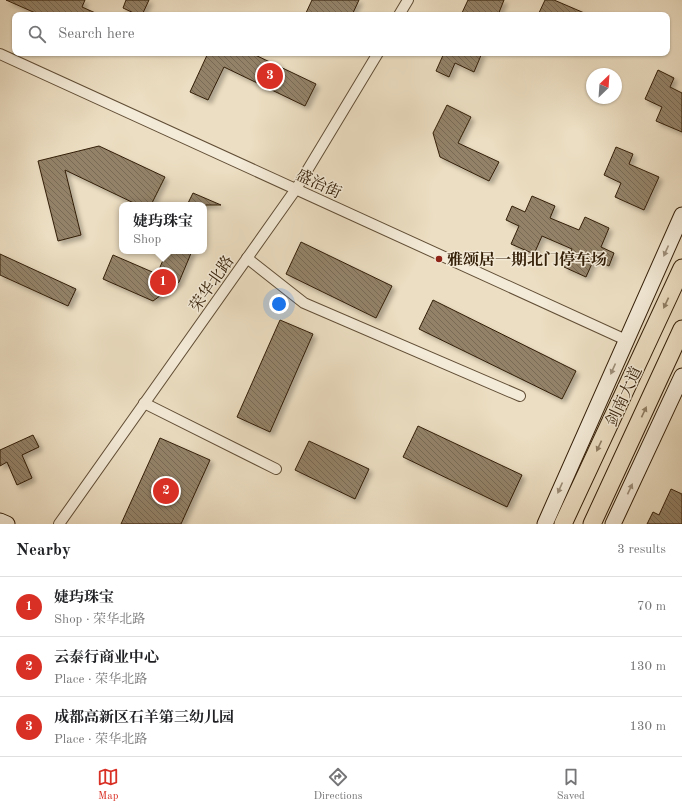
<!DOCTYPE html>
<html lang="en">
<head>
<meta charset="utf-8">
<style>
	body { margin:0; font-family:"Old Standard TT","Noto Serif SC",serif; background:#f2f2f2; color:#202124 }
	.compass { position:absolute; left:586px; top:68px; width:36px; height:36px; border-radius:50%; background:#fff; box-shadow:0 1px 3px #0004; rotate:25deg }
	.you { position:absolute; left:279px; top:304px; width:14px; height:14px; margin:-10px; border:3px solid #fff; border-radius:50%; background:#1a73e8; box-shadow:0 0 0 6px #1a73e833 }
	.badge { display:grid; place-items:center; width:26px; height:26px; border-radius:50%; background:#d93025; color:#fff; font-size:13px; font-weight:700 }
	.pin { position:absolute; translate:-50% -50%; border:2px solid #fff; box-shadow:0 1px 4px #0006 }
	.popup { position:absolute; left:119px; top:202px; width:88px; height:52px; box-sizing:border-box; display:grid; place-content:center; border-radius:8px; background:#fff; filter:drop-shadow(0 1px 3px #0005); font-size:13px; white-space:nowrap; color:#757577 }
	.popup b { font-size:15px; color:#202124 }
	.popup::after { content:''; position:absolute; left:50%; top:100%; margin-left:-8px; border:8px solid transparent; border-top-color:#fff }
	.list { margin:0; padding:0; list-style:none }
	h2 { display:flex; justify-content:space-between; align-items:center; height:52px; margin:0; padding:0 16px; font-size:17px }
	h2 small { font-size:13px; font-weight:400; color:#757577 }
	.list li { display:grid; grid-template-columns:26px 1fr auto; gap:12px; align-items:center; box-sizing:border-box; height:60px; padding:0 16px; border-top:1px solid #e0e0e0 }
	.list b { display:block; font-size:15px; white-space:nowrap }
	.list p { margin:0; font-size:13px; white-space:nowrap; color:#757577 }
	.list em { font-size:13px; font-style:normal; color:#757577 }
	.icon { flex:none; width:22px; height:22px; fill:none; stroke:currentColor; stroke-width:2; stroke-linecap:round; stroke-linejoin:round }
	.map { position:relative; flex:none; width:682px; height:524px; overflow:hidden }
	.search { position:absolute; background:#fff; box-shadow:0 1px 3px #0004; left:12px; right:12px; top:12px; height:44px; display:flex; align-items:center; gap:10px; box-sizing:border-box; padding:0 14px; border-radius:8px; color:#757577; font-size:15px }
	.sheet { height:232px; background:#fff }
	nav { display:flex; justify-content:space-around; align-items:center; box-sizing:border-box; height:56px; border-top:1px solid #e0e0e0; background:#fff; font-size:11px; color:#757577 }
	nav a { display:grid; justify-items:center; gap:2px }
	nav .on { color:#d93025 }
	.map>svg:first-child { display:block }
	.building { fill:url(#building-back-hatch); stroke:#331e07; filter:url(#shadow) }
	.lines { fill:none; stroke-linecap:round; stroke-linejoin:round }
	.minor-casing { stroke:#614e36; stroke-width:12 }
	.secondary-casing { stroke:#331e07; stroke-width:17 }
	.trunk-casing { stroke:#331e07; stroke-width:19 }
	.minor { stroke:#f3ead7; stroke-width:10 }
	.secondary { stroke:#f3ead7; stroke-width:15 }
	.trunk { stroke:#ecdec2; stroke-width:17 }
	.oneway { fill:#9d8e79 }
	.oneway2 { fill:#907e64 }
	.poi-dot { fill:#8f2418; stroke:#f3ead7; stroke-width:1.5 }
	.labels { text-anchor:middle; stroke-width:3; stroke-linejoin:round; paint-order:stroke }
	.street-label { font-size:16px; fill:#331e07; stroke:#f3ead7 }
	.poi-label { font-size:16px; font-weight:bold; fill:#331e07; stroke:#f3ead7; text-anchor:start }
</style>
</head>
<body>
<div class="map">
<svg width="682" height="524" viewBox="0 0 682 524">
	<defs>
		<pattern id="building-back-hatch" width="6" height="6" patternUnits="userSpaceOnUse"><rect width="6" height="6" fill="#938268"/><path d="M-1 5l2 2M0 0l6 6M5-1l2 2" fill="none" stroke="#796a54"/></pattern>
		<filter id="shadow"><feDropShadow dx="3.5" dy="3.5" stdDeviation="2" flood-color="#0004"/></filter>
	</defs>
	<rect width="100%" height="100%" fill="#ecdec2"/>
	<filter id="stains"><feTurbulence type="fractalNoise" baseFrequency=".005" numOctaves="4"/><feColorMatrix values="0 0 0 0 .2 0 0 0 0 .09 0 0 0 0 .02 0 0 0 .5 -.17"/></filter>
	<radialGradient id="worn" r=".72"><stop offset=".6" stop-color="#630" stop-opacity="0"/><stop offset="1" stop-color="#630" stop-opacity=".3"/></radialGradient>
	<g class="building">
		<path d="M6 0H85L82 7 100 15H40Z"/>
		<path d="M126 0H149L142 15H138L123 8Z"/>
		<path d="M312 0H359L352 15H305Z"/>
		<path d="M468 0H504L498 15H461Z"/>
		<path d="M545 0H554L589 15H538Z"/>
		<path d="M208 53H251L316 84 305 106 224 67 208 100 190 92Z"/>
		<path d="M444 53H482L474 72 455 63 449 77 436 71Z"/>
		<path d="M658 70 674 78 670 87 682 93V132L656 121 662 107 645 99Z"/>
		<path d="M447 105 471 117 458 143 499 162 489 181 440 157 433 133Z"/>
		<path d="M99 146 165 177 151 205H138L65 170 81 235 58 241 38 161Z"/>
		<path d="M616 147 633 154 629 164 659 177 644 210 615 197 621 183 604 175Z"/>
		<path d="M193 193 221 205H187Z"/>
		<path d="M532 196 555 206 550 218 579 230 585 217 609 228 601 247 614 253 609 266 594 259 586 277 564 267 572 249 542 236 534 254 511 244 519 226 506 220 512 206 525 212Z"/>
		<path d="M301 242 392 286 376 318 286 274Z"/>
		<path d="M167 251H192L179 282 153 301 103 279 113 255 157 274Z"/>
		<path d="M0 254 76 289 68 306 0 275Z"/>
		<path d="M433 300 576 371 562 399 419 329Z"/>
		<path d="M280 320 313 334 270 432 237 417Z"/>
		<path d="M418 426 522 475 507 507 403 457Z"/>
		<path d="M33 435 39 447 22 455 32 478 17 485 7 462 0 466V450Z"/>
		<path d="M160 438 210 460 181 524H121Z"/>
		<path d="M309 441 369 469 355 499 295 470Z"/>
		<path d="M671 489 682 494V524H647L653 512 659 515Z"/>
	</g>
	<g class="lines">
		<defs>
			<g id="minor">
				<path d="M399 15 408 0"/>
				<path d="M0 54 626 340"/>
				<path d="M247 258 304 303 520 396"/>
				<path d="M144 403 276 469"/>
				<path d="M59 524 296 189 378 53"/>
			</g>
			<g id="secondary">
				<path d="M0 521 7 524"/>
				<path d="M545 524 682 215"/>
				<path d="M613 524 682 376"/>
			</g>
			<g id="trunk">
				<path d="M563 524 682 268"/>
				<path d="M592 524 682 329"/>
			</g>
		</defs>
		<use href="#minor" class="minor-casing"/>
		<use href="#secondary" class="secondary-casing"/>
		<use href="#trunk" class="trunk-casing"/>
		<use href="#minor" class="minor"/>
		<use href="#secondary" class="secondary"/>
		<use href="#trunk" class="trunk"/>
	</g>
	<defs><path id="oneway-solid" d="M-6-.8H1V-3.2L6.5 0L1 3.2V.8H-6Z"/></defs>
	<g class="oneway">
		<use href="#oneway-solid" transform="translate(666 251) rotate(114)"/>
		<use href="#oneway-solid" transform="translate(613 369) rotate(114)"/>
		<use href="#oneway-solid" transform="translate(560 488) rotate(114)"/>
		<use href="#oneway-solid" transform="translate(630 489) rotate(-65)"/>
	</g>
	<g class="oneway2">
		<use href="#oneway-solid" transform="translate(666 303) rotate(115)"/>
		<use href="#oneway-solid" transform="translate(644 412) rotate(-65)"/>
		<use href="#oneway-solid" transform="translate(599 446) rotate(115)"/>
	</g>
	<circle class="poi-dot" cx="439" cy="259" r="4"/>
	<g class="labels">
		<g class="street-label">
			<text transform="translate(319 183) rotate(25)" y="6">盛治街</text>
			<text transform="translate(211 283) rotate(-55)" y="6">荣华北路</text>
			<text transform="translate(623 396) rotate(-65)" y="6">剑南大道</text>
		</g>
		<g class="poi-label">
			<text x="447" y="265">雅颂居一期北门停车场</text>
		</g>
	</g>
	<rect width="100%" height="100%" filter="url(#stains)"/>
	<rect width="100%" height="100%" fill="url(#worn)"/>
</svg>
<svg class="compass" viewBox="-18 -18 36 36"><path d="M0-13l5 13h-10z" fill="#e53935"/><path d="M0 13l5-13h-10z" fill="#757577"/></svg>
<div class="you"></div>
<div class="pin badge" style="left:163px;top:282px">1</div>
<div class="popup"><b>婕玙珠宝</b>Shop</div>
<div class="pin badge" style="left:166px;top:491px">2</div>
<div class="pin badge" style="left:270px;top:76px">3</div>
<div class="search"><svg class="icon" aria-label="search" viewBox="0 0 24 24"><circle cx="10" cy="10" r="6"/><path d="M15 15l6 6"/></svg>Search here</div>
</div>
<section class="sheet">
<h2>Nearby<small>3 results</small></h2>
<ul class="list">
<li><span class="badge">1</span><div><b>婕玙珠宝</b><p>Shop · 荣华北路</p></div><em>70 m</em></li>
<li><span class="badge">2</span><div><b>云泰行商业中心</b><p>Place · 荣华北路</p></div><em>130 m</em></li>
<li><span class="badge">3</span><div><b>成都高新区石羊第三幼儿园</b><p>Place · 荣华北路</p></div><em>130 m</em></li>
</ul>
</section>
<nav>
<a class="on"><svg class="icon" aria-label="map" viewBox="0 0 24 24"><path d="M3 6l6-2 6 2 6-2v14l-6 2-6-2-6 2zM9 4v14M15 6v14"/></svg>Map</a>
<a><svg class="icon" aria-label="directions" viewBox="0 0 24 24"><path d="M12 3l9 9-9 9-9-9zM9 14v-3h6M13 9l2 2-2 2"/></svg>Directions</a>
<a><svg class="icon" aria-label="saved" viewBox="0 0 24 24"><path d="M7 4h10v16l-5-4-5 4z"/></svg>Saved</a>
</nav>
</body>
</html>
